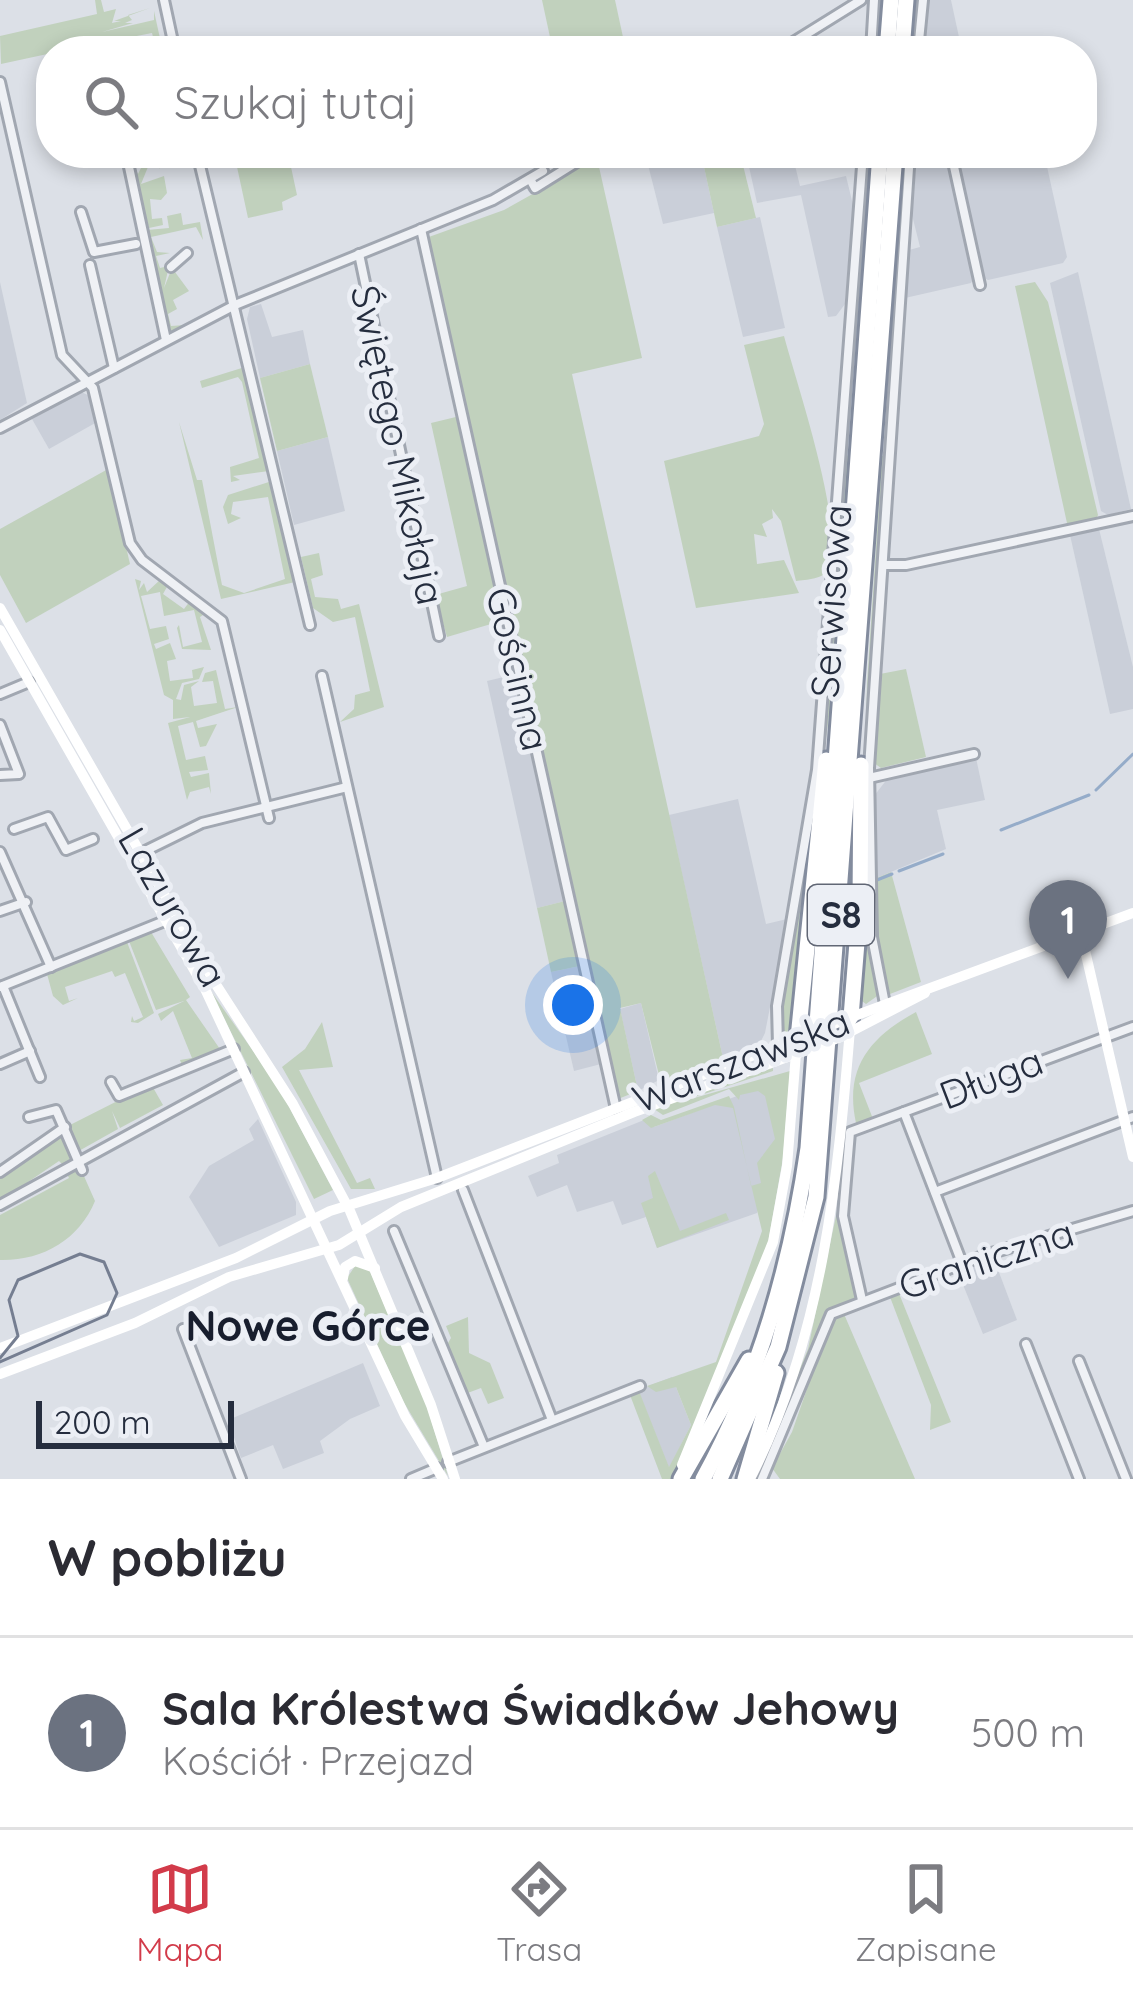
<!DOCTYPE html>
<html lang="pl">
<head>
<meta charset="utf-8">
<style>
	body { margin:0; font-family:Quicksand,sans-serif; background:#f2f2f3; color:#2b2b33 }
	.scale { position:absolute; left:36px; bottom:30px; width:198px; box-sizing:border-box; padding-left:12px; border:6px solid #252d3e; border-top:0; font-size:33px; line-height:42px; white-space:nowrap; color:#252d3e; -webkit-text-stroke:9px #eceff5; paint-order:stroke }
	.you { position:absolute; left:573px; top:1005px; width:42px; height:42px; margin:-30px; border:9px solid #fff; border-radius:50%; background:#1a73e8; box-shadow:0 0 0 18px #1a73e833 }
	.badge { display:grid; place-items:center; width:78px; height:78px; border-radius:50%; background:#d23b4a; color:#fff; font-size:39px; font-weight:700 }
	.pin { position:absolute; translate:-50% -99px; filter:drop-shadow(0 3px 6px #0008) }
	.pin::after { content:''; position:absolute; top:63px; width:42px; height:36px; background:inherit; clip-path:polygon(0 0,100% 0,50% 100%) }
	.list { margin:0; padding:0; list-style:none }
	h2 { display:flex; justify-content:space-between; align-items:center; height:156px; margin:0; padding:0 48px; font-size:51px }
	h2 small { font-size:39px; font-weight:400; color:#7c7c81 }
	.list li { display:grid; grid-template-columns:78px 1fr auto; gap:36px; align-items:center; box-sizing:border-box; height:192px; padding:0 48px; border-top:3px solid #e1e1e2 }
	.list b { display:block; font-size:45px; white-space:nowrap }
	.list p { margin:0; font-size:39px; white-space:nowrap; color:#7c7c81 }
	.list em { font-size:39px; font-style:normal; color:#7c7c81 }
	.icon { flex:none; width:66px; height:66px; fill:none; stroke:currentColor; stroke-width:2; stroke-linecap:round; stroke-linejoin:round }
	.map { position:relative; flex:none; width:1133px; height:1479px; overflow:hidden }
	.search { position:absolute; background:#fff; box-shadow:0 6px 18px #0003; left:36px; right:36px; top:36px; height:132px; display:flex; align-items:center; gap:30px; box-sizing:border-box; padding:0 42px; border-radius:48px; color:#7c7c81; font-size:45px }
	.sheet { height:348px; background:#fff }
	nav { display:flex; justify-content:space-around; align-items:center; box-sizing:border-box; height:168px; border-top:3px solid #e1e1e2; background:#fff; font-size:33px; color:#7c7c81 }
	nav a { display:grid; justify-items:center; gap:6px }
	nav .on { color:#d23b4a }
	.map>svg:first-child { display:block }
	.built { fill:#cacfd9 }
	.green { fill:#c1d1bd }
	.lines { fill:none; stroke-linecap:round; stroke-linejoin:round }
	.stream { stroke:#95acc9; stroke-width:3 }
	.street-casing { stroke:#a1a7b1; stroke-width:14 }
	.highway-casing { stroke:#838c9e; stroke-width:21 }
	.street { stroke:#eff1f5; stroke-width:8 }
	.secondary { stroke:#fff; stroke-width:10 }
	.highway { stroke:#fff; stroke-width:15 }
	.tram { stroke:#757e91; stroke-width:3 }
	.secondary-bridge { stroke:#fff; stroke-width:10 }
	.labels { text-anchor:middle; stroke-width:10; stroke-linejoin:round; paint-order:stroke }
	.shield { fill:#eceff5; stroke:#616775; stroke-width:3 }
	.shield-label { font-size:36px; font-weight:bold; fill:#252d3e }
	.street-label { font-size:39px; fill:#252d3e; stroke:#eceff5 }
	.neighbourhood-label { font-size:42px; font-weight:bold; fill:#181e2e; stroke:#eceff5 }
</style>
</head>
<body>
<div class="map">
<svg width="1133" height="1479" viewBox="0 0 1133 1479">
	<rect width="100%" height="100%" fill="#dce0e7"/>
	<g class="built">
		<path d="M928 0H951L962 51H932L925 37Z"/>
		<path d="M645 153H701L714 213 663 224Z"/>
		<path d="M746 153H792L800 186 846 176 853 205 845 304 836 316 828 317 801 195 757 203Z"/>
		<path d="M917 153H947L974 278 971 283 905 298 909 250 920 247 912 215Z"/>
		<path d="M954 153H985L987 158 1044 153 1067 257 1063 263 988 280 981 276Z"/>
		<path d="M760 217 785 328 743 337 717 227Z"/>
		<path d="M1078 272 1131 509 1108 515 1101 511 1050 283Z"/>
		<path d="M0 282 27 403 0 420Z"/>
		<path d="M261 304 272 337 303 330 310 364 260 378 247 319 250 307Z"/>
		<path d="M81 392 90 396 97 422 49 449 32 419Z"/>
		<path d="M328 437 345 511 294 525 277 451Z"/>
		<path d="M1099 529 1133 667V709L1110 714 1070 535Z"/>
		<path d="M516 674 565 901 537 908 487 681Z"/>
		<path d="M976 758 985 800 937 810 946 849 874 879V796L888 778Z"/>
		<path d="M738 799 766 924 787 919 765 1033 759 1045 723 1058 669 815Z"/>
		<path d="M580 966 601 1064 574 1071 551 972Z"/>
		<path d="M641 1003 659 1080 638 1091 620 1009Z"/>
		<path d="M769 1077 787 1116 757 1213 657 1248 646 1217 622 1225 613 1201 577 1212 567 1185 537 1197 528 1176 559 1163 557 1155 649 1118 654 1127 737 1096Z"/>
		<path d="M258 1119 296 1202V1215L219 1247 189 1197 209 1166 254 1140 249 1129Z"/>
		<path d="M994 1259 1017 1320 983 1334 957 1270Z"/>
		<path d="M363 1363 380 1406 350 1419 320 1441 324 1453 283 1469 273 1445 241 1458 228 1420Z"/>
		<path d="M672 1377 691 1425 669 1468 638 1390Z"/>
	</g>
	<g class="green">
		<path d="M95 0H101L104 12 116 9 112 23 121 21H114L150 8 128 15 132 20 125 23H133L102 32 154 20V11L161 43 155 45 152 33 111 41 113 51H106L103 42 1 64 0 36 97 14Z"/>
		<path d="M542 0H615L626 51H553Z"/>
		<path d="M128 153 138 174 147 156 160 160V169L157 162H150L141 184 164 176 167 193 161 200 150 199 152 219 162 218 163 225 149 228 140 195 147 230 169 228 167 216 181 213 183 225 200 222 203 240 196 227 151 237 157 252 170 253 156 256 160 268 169 266 164 288 172 268 189 291 173 300 177 309 168 314 171 326 185 325 168 333Z"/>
		<path d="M234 153H288L297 195 282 202 283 210 248 218Z"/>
		<path d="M701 153H740L756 218 717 227Z"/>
		<path d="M597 158 642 358 572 374 723 1058 661 1083 641 1003 620 1008 638 1091 618 1099 426 238 504 210Z"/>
		<path d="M1035 282 1048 302 1098 515 1095 521 1053 530 1067 523 1015 286Z"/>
		<path d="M784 336C797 385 845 526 829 568 825 579 806 580 796 581L781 521 772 509 773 518 762 524 767 537 754 534 757 564 784 560 799 593 696 608 664 461 759 436 764 424 744 345Z"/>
		<path d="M310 364 328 437 277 451 260 378Z"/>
		<path d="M245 367 269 471 233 476 240 480 231 482 230 467 259 458 242 382 238 377 202 388 200 381Z"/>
		<path d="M460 416 502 608 491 624 447 637 435 595 467 586 431 423Z"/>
		<path d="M179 422 197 480H202L222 585 244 593 285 579 268 497 233 502 231 514 241 518 228 524 223 507 228 495 272 481 295 582 221 599Z"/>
		<path d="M843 455 851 456 831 702 799 928 792 1025 784 1036 776 1031 823 730Z"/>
		<path d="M882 456H888L876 619 869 938 880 994 866 1004 859 999 867 684Z"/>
		<path d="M108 469 130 564 26 623 0 575V529Z"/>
		<path d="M319 553 323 575 311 579 315 597 338 599 341 609 359 604 384 707 340 722 354 709 355 695 370 691 355 617 333 622 313 608 301 557Z"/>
		<path d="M135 579 141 581 139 590 144 583 147 592 160 580 168 585 163 594 184 609 190 601 206 613 200 617 211 650 182 649 177 628 179 625 183 647 202 642 194 610 164 616 160 592 141 596 150 629 166 626 169 639 154 644 156 649 170 643 176 659 167 661 170 681 193 678 192 670 204 667 199 679 182 683 176 699 181 700 184 685 199 681 191 687 194 706 217 703 213 681 202 682 205 673 216 670 225 709 238 707 196 721 198 728 217 724 206 746 200 747 193 722 178 726 186 760 205 756 208 770 189 772 191 777 209 773 211 794 209 787 190 792 187 800 168 723 190 717 173 719V700L164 695Z"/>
		<path d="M906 669 926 757 881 768 874 763 880 674Z"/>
		<path d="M891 872 921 982 890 994 885 992 875 936 874 879Z"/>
		<path d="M565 901 580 966 551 972 537 908Z"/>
		<path d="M151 932 190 997 186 1000 222 1052 183 1068 180 1060 192 1058 173 1011 161 1021 158 1014 184 1001 156 1010 129 941Z"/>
		<path d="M127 942 154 1013 138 1023 131 1022 132 1016 134 1021 143 1017 125 973 115 977 112 971 65 987 69 1001 78 998 63 1005 53 996 47 974Z"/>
		<path d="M210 990 278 1086 333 1190 314 1199Z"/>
		<path d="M916 1012 932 1054 859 1083 873 1119 856 1123C844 1068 870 1037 916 1012Z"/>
		<path d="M322 1022 333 1067 299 1070 357 1183 370 1178 375 1189H351L282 1067 305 1049Z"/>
		<path d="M773 1068V1071L680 1102 790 1071 783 1158 768 1243 685 1452 672 1479H662L630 1395 639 1391 669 1467 691 1425 676 1387 656 1392 647 1386 716 1362 762 1231 733 1108 715 1105 651 1128 642 1120 651 1115 661 1120 729 1096 734 1107 751 1186 761 1183 757 1163 775 1139 765 1096 758 1091 740 1095 739 1100 729 1089 663 1115 654 1109Z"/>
		<path d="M151 1084 163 1105 120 1128 112 1111 118 1129 77 1152 70 1125Z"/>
		<path d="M58 1133H65L76 1160 64 1166 59 1161 0 1201V1174Z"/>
		<path d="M79 1165 95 1201C79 1240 42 1261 0 1260V1215L69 1178 66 1172Z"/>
		<path d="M655 1171 680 1231 726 1213 729 1220 657 1248 641 1203 653 1198 648 1176Z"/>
		<path d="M837 1211 856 1298 825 1314 760 1479H754L808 1349Z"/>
		<path d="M357 1263 369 1269 426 1403 448 1476 403 1401 347 1278Z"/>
		<path d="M898 1291 951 1422 930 1430 931 1405 890 1297 844 1314 915 1479H780L772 1468 792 1432 832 1317Z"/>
		<path d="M468 1317 469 1353 490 1363 504 1398 488 1404 481 1388 465 1394 445 1348 451 1338 446 1326Z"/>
	</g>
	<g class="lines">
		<g class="stream">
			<path d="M876 51 880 0"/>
			<path d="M825 724 869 153"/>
			<path d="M1096 790 1133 754"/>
			<path d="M1001 830 1089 795"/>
			<path d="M899 871 943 854"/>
			<path d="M877 880 892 874"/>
		</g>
		<defs>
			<g id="street">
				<path d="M164 0 175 51"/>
				<path d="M102 43 103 51"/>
				<path d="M779 51 861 0"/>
				<path d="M871 51 874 0"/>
				<path d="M918 51 923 0"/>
				<path d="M0 82 62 355 93 388 130 543 142 560 222 621 269 818"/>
				<path d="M126 153 166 340"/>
				<path d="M197 153 310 625"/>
				<path d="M951 153 980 285"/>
				<path d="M530 179 535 188 591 153"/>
				<path d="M81 212 94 252 136 244"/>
				<path d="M421 229 616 1109"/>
				<path d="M359 254 439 636"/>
				<path d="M90 265 114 368"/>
				<path d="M171 267 187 253"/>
				<path d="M0 428 235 305 493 200 543 171"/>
				<path d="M884 565H906L1133 516"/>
				<path d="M322 676 437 1178"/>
				<path d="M0 694 29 682"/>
				<path d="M0 725 19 774 0 775"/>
				<path d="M869 778 974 754"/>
				<path d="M14 829 48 817 66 850 93 839"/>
				<path d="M0 852 51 967"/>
				<path d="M139 854 202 823 347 787"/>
				<path d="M0 911 26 902"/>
				<path d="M3 986 40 1077"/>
				<path d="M0 987 177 916"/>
				<path d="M885 1004 872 937 869 768 910 153"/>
				<path d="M778 1045 777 1006 817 770 863 153"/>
				<path d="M0 1064 30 1051"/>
				<path d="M111 1082 119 1096 234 1049"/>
				<path d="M904 1112 962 1263"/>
				<path d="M29 1117 56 1110 82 1170"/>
				<path d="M0 1172 65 1127"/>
				<path d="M463 1190 552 1420"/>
				<path d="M935 1192 1133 1117"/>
				<path d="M0 1205 244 1072"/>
				<path d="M394 1231 484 1447"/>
				<path d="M862 1300 843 1216 850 1132 1133 1027"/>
				<path d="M183 1329 241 1479"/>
				<path d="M1026 1344 1079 1479"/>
				<path d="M1079 1361 1126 1479"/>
				<path d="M448 1462 640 1386"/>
				<path d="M411 1479 437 1468"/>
				<path d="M762 1479 831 1314 985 1255 1133 1211"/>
			</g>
			<g id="highway">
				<path d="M887 51 891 0"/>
				<path d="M902 51 906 0"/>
				<path d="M851 1017 860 905 861 765"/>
				<path d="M798 1038 826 760"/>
				<path d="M681 1479 749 1360"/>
				<path d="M703 1479C760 1375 791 1265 808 1148L880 153"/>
				<path d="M720 1479 778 1347 816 1197 895 153"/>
				<path d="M745 1479 776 1373"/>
			</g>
		</defs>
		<use href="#street" class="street-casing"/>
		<use href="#highway" class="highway-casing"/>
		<use href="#street" class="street"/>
		<g class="secondary">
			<path d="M0 608 215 983 293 1104 350 1211 431 1405 455 1479"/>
			<path d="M0 630 205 989 405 1416 443 1479"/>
			<path d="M1080 929 1133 1157"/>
			<path d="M849 1018 1133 913"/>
			<path d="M846 1034 925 993"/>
			<path d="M343 1278 345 1267 355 1261 375 1268"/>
			<path d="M0 1348 236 1258 330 1211 437 1178 803 1036"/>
			<path d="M0 1374 135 1323 229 1277 339 1245 401 1207 634 1112 804 1051"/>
			<path d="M682 1465 773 1242 787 1166 796 1053"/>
			<path d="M750 1479C824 1334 838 1177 851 1017"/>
		</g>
		<use href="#highway" class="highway"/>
		<path class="tram" d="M0 1358 18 1336 9 1300 18 1280 80 1254 104 1262 117 1293 107 1315 0 1362"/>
		<g class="secondary-bridge">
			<path d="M806 1035 844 1020"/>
			<path d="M804 1051 843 1036"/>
		</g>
	</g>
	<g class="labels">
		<rect class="shield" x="808" y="885" width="66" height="60" rx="9"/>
		<g class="shield-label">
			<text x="841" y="928">S8</text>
		</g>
		<g class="street-label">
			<text transform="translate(398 445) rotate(78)" y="14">Świętego Mikołaja</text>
			<text transform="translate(831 601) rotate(-86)" y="14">Serwisowa</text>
			<text transform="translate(518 669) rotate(77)" y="14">Gościnna</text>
			<text transform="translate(173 907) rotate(60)" y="14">Lazurowa</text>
			<text transform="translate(741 1060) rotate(-21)" y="14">Warszawska</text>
			<text transform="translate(991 1078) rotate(-21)" y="14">Długa</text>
			<text transform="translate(986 1259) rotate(-18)" y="14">Graniczna</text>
		</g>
		<g class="neighbourhood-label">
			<text x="308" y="1341">Nowe Górce</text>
		</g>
	</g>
</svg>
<div class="scale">200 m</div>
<div class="you"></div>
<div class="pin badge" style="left:1068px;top:979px;background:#6b7280">1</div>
<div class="search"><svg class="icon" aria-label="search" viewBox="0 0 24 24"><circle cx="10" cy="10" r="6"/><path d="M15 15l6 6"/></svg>Szukaj tutaj</div>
</div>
<section class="sheet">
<h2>W pobliżu<small></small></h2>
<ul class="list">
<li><span class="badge" style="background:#6b7280">1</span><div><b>Sala Królestwa Świadków Jehowy</b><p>Kościół · Przejazd</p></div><em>500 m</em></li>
</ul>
</section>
<nav>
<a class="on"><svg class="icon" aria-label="map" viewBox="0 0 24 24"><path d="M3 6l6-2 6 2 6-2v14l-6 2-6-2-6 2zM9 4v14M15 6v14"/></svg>Mapa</a>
<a><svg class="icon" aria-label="directions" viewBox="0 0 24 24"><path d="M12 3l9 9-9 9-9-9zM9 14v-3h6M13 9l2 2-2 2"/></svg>Trasa</a>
<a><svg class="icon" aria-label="saved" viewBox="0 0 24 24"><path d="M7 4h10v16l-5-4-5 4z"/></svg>Zapisane</a>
</nav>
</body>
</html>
